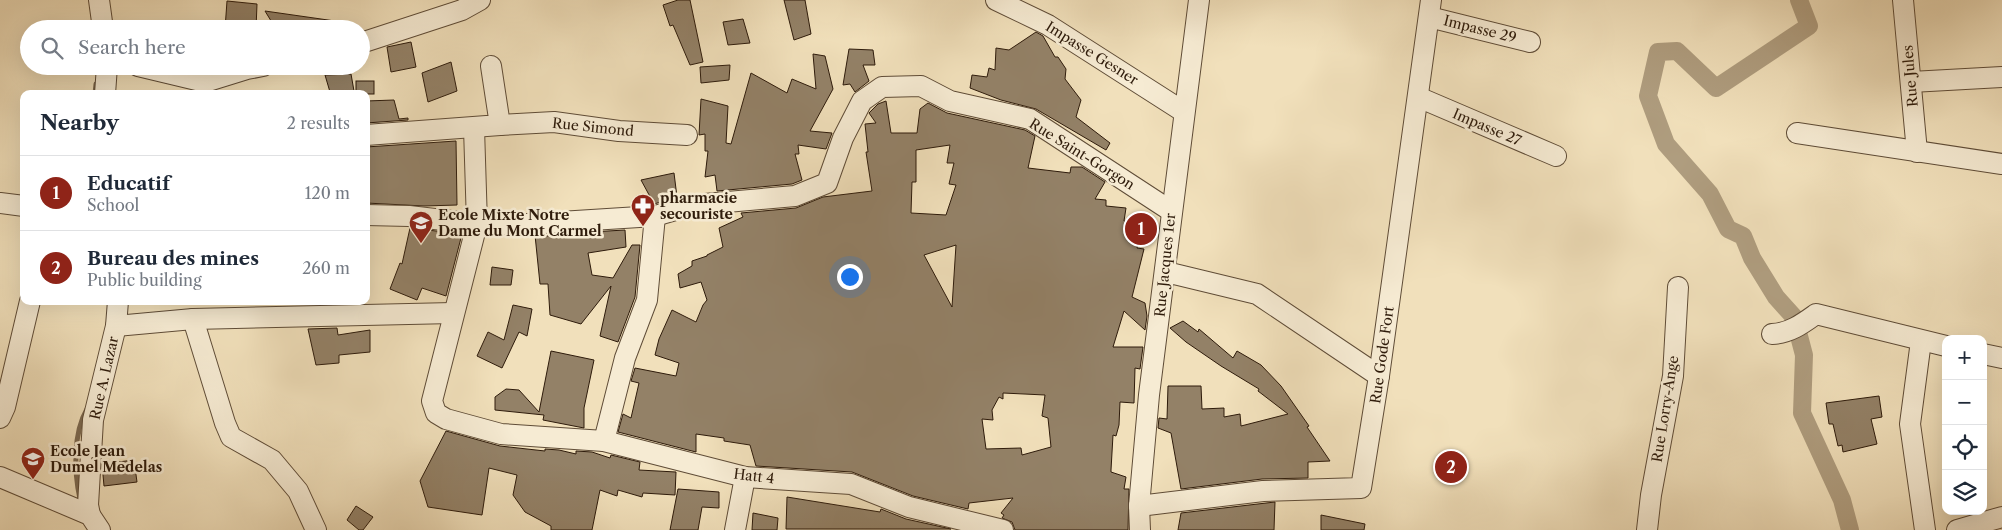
<!DOCTYPE html>
<html lang="en">
<head>
<meta charset="utf-8">
<style>
	body { margin:0; font-family:"Libre Caslon Text",serif; background:#f6f6f7; color:#1f2937 }
	.controls { position:absolute; right:15px; bottom:15px; display:grid; overflow:hidden; border-radius:10px; box-shadow:0 5px 20px #0002 }
	.controls button { width:45px; height:45px; display:grid; place-items:center; padding:0; border:0; border-bottom:1px solid #e0e1e3; background:#fff; color:#1f2937; font:25px sans-serif }
	.you { position:absolute; left:849px; top:276px; width:18px; height:18px; margin:-12px; border:4px solid #fff; border-radius:50%; background:#1a73e8; box-shadow:0 0 0 8px #1a73e833 }
	.badge { display:grid; place-items:center; width:32px; height:32px; border-radius:50%; background:#8f2418; color:#fff; font-size:16px; font-weight:700 }
	.pin { position:absolute; translate:-50% -50%; border:2px solid #fff; box-shadow:0 1px 5px #0006 }
	.list { margin:0; padding:0; list-style:none }
	h2 { display:flex; justify-content:space-between; align-items:center; height:65px; margin:0; padding:0 20px; font-size:21px }
	h2 small { font-size:16px; font-weight:400; color:#747a83 }
	.list li { display:grid; grid-template-columns:32px 1fr auto; gap:15px; align-items:center; box-sizing:border-box; height:75px; padding:0 20px; border-top:1px solid #e0e1e3 }
	.list b { display:block; font-size:19px; white-space:nowrap }
	.list p { margin:0; font-size:16px; white-space:nowrap; color:#747a83 }
	.list em { font-size:16px; font-style:normal; color:#747a83 }
	.icon { flex:none; width:28px; height:28px; fill:none; stroke:currentColor; stroke-width:2; stroke-linecap:round; stroke-linejoin:round }
	.map { position:relative; flex:none; width:2002px; height:530px; overflow:hidden }
	.search { position:absolute; background:#fff; box-shadow:0 5px 20px #0002; left:20px; top:20px; width:350px; height:55px; display:flex; align-items:center; gap:12px; box-sizing:border-box; padding:0 18px; border-radius:28px; color:#747a83; font-size:19px }
	.panel { position:absolute; background:#fff; box-shadow:0 5px 20px #0002; left:20px; top:90px; width:350px; height:215px; border-radius:10px }
	.map>svg:first-child { display:block }
	.lines { fill:none; stroke-linecap:round; stroke-linejoin:round }
	.stream { stroke:#7b6951; stroke-width:5 }
	.canal { stroke:#af9d7f; stroke-width:18 }
	.building { fill:#938167; stroke:#2e1b0b; fill-rule:evenodd }
	.minor-casing { stroke:#5f4c37; stroke-width:22 }
	.minor { stroke:#f6ebd3; stroke-width:20 }
	.labels { text-anchor:middle; stroke-width:5; stroke-linejoin:round; paint-order:stroke }
	.street-label { font-size:14px; fill:#2e1b0b; stroke:#f6ebd3 }
	.poi-label { font-size:14px; font-weight:bold; fill:#2e1b0b; stroke:#f6ebd3; text-anchor:start }
</style>
</head>
<body>
<div class="map">
<svg width="2002" height="530" viewBox="0 0 2002 530">
	<rect width="100%" height="100%" fill="#f1e0bb"/>
	<filter id="stains"><feTurbulence type="fractalNoise" baseFrequency=".004" numOctaves="4"/><feColorMatrix values="0 0 0 0 .2 0 0 0 0 .09 0 0 0 0 .02 0 0 0 .5 -.17"/></filter>
	<radialGradient id="worn" r=".72"><stop offset=".6" stop-color="#630" stop-opacity="0"/><stop offset="1" stop-color="#630" stop-opacity=".3"/></radialGradient>
	<g class="lines">
		<g class="stream">
			<path d="M95 94 96 84"/>
			<path d="M80 499C74 472 73 433 87 409"/>
		</g>
		<path class="canal" d="M1799 0 1809 26 1716 88 1677 51 1658 52 1648 96 1666 144 1710 194 1728 229 1743 236 1752 258 1776 297 1794 317 1804 355 1802 413 1842 500 1850 530"/>
	</g>
	<g class="building">
		<path d="M678 0H690L703 62 690 65 673 25 670 26 663 5Z"/>
		<path d="M784 0H805L811 34 794 40Z"/>
		<path d="M227 1 257 4 256 29H225Z"/>
		<path d="M265 11 335 21V29H276Z"/>
		<path d="M743 19 750 43 728 45 723 22Z"/>
		<path d="M1036 32 1043 36 1055 57H1058L1066 69 1065 79 1081 100 1076 117 1110 143 1106 150 1036 109 1001 100 970 88 972 75 987 77 989 68 995 70 996 48 1009 50Z"/>
		<path d="M411 42 416 67 391 72 387 47Z"/>
		<path d="M849 49 873 50 875 65H863L869 81 855 92 850 84 843 85Z"/>
		<path d="M813 54 825 56 833 89 810 131 832 133 826 149 798 145 799 154H795L802 180 792 184 717 191 715 175 705 177 708 151H705V134L699 135 701 99 728 106 726 143 731 144 751 73 787 93 792 79 816 89Z"/>
		<path d="M451 62 457 91 428 102 422 73Z"/>
		<path d="M730 65 729 80 701 83 700 67Z"/>
		<path d="M351 74 354 91 330 92 325 75Z"/>
		<rect x="356" y="81" width="18" height="13"/>
		<path d="M394 100 399 119 408 118V120L366 123V101Z"/>
		<path d="M886 101 891 133H917L920 109 928 103 947 113 1025 130 1035 136 1028 168 1070 173 1071 167H1082L1105 182 1095 199 1106 200V206L1126 208 1124 221 1141 225 1137 248 1144 249 1132 297 1145 303 1147 316 1145 330 1124 311 1113 347H1143L1140 369 1135 368 1134 403 1120 402 1119 425 1116 436 1113 435 1111 470V472L1126 477 1124 489H1129L1128 530H1015L1012 522 1002 518 1004 515 1001 513 1013 498 969 503 968 509 913 496 852 472 756 466 750 445 724 441V438L696 434V452L618 432 623 414 631 418 639 383 631 381 635 368 676 376 679 363 655 355 659 339 672 310 696 322 703 305 707 300 701 282 680 288 678 274 692 266V261L707 256V255L723 247 719 228 743 217 741 213 796 208 823 197 872 191 866 152H868L865 124 876 123 869 113 878 104ZM950 145 947 163H954L949 184 956 185 946 215 911 213 912 182H916V150ZM956 245 952 307 924 255ZM1003 393 1045 395 1042 416 1048 418 1051 447 1022 455 1021 448 986 449 982 419 993 420 992 410 999 397 1003 399Z"/>
		<path d="M456 141 457 205 424 206 366 203V147Z"/>
		<path d="M674 173 677 197 654 204 641 180Z"/>
		<path d="M410 228 462 234 446 296 422 288 417 300 390 289 400 263 402 264Z"/>
		<path d="M625 230 626 247 588 253 592 275 613 278 632 245H640L635 297 618 342 600 336 611 286 581 324 550 315 548 284H540L535 235 548 236 556 234Z"/>
		<path d="M492 267 513 270 511 285H490Z"/>
		<path d="M513 305 532 309 527 336 519 332 502 368 477 356 488 332 504 340Z"/>
		<path d="M1183 321 1198 332 1199 329 1233 358 1237 351 1261 365 1281 386 1309 426 1307 427 1330 461 1308 462V478L1262 479 1181 489 1171 433 1158 428 1159 418 1167 419 1168 386H1201L1202 409 1224 408V417L1240 414 1241 426 1288 414 1258 391 1259 389 1221 366 1186 342 1170 328Z"/>
		<path d="M337 328 338 335 370 330V352L339 355V363L316 365 308 329Z"/>
		<path d="M551 351 594 360 584 408V428L543 420 544 415 495 410V397L506 389 519 390 539 412Z"/>
		<path d="M1879 396 1882 417 1871 419 1877 444 1843 452 1842 445 1838 446 1833 424H1829L1826 403Z"/>
		<path d="M446 431 500 446 545 451V449L559 450 576 454V451L592 452 610 458 611 455 640 462 639 470 676 472 675 495 643 493 642 497 618 490 617 496 600 490 592 530H551V526L525 512 513 495 517 475 489 468 482 515 428 507 420 481Z"/>
		<path d="M134 460 137 482 104 486 102 464Z"/>
		<path d="M678 489 719 492V508L702 507 698 530H670Z"/>
		<path d="M787 497 880 512 881 509 906 519 951 529H786Z"/>
		<path d="M1275 502 1274 530H1178L1181 513Z"/>
		<path d="M356 506 373 517 363 530H359L347 520Z"/>
		<path d="M753 513 778 518 777 530H752Z"/>
		<path d="M1321 515 1365 524 1364 530H1321Z"/>
	</g>
	<g class="lines">
		<defs>
			<g id="minor">
				<path d="M99 0 103 29"/>
				<path d="M996 0 1048 25 1184 112"/>
				<path d="M1903 0 1917 152"/>
				<path d="M1429 17 1530 42"/>
				<path d="M361 43 462 10 480 0"/>
				<path d="M138 66 205 82 247 69 263 66"/>
				<path d="M1911 82 2002 77"/>
				<path d="M105 94 107 66"/>
				<path d="M1418 97 1556 156"/>
				<path d="M500 125 554 122 619 131 687 135"/>
				<path d="M474 128 477 224 432 401 436 413 446 419 501 434 604 441 745 477 851 484 909 507 1003 530"/>
				<path d="M1797 133 2002 164"/>
				<path d="M366 135 500 125 491 66"/>
				<path d="M0 203 24 206"/>
				<path d="M366 215 409 216 477 224H528L655 216 693 205 795 196 827 183 843 138 862 101 882 87 921 86 950 101 1030 119 1171 211"/>
				<path d="M1166 272 1257 294 1379 376"/>
				<path d="M193 319 225 423 231 437 272 460 298 491 316 530"/>
				<path d="M116 326 193 319 453 313"/>
				<path d="M1772 334C1790 333 1802 324 1816 314L1946 346"/>
				<path d="M1921 341 1910 424 1925 530"/>
				<path d="M1983 354 2002 358"/>
				<path d="M0 418 5 407 30 301"/>
				<path d="M604 441 625 358 647 300 655 216"/>
				<path d="M0 477 90 515 100 530"/>
				<path d="M1139 506 1263 491 1361 488 1379 376 1431 0"/>
				<path d="M90 515 88 505 93 420 116 326 118 301"/>
				<path d="M735 530 745 477"/>
				<path d="M1140 530 1139 506 1149 395 1199 0"/>
				<path d="M1647 530 1651 495 1673 376 1678 287"/>
				<path d="M1957 530 2002 517"/>
			</g>
		</defs>
		<use href="#minor" class="minor-casing"/>
		<use href="#minor" class="minor"/>
	</g>
	<defs>
		<symbol id="pharmacy-pin" viewBox="-11 -11 22 30"><path d="M0 17L-7.5 6A9.5 9.5 0 1 1 7.5 6Z" fill="#8f2418" stroke="#f6ebd3"/><path d="M-2-6h4v4h4v4h-4v4h-4v-4h-4v-4h4Z" fill="#fff"/></symbol>
		<symbol id="school-pin" viewBox="-11 -11 22 30"><path d="M0 17L-7.5 6A9.5 9.5 0 1 1 7.5 6Z" fill="#8f2418" stroke="#f6ebd3"/><path d="M0-5L7-2L0 1L-7-2ZM-4 1L0 2.5L4 1V4Q0 6-4 4Z" fill="#fff"/></symbol>
	</defs>
	<g fill-rule="evenodd">
		<use href="#pharmacy-pin" x="629" y="192" width="28" height="38"/>
		<use href="#school-pin" x="407" y="209" width="28" height="38"/>
		<use href="#school-pin" x="19" y="445" width="28" height="38"/>
	</g>
	<g class="labels">
		<g class="street-label">
			<text transform="translate(1480 29) rotate(14)" y="5">Impasse 29</text>
			<text transform="translate(1092 53) rotate(32)" y="5">Impasse Gesner</text>
			<text transform="translate(1910 76) rotate(-95)" y="5">Rue Jules</text>
			<text transform="translate(593 127) rotate(6)" y="5">Rue Simond</text>
			<text transform="translate(1487 127) rotate(23)" y="5">Impasse 27</text>
			<text transform="translate(1082 154) rotate(32)" y="5">Rue Saint-Gorgon</text>
			<text transform="translate(1165 265) rotate(-84)" y="5">Rue Jacques 1er</text>
			<text transform="translate(1382 355) rotate(-82)" y="5">Rue Gode Fort</text>
			<text transform="translate(104 378) rotate(-77)" y="5">Rue A. Lazar</text>
			<text transform="translate(1665 409) rotate(-81)" y="5">Rue Lorry-Ange</text>
			<text transform="translate(754 476) rotate(7)" y="5">Hatt 4</text>
		</g>
		<g class="poi-label">
			<text x="660" y="203">pharmacie<tspan x="660" dy="16">secouriste</tspan></text>
			<text x="438" y="220">Ecole Mixte Notre<tspan x="438" dy="16">Dame du Mont Carmel</tspan></text>
			<text x="50" y="456">Ecole Jean<tspan x="50" dy="16">Dumel Medelas</tspan></text>
		</g>
	</g>
	<rect width="100%" height="100%" filter="url(#stains)"/>
	<rect width="100%" height="100%" fill="url(#worn)"/>
</svg>
<div class="controls">
<button>+</button>
<button>−</button>
<button><svg class="icon" aria-label="locate" viewBox="0 0 24 24"><circle cx="12" cy="12" r="6"/><path d="M12 2v4M12 18v4M2 12h4M18 12h4"/></svg></button>
<button><svg class="icon" aria-label="layers" viewBox="0 0 24 24"><path d="M12 4l9 5-9 5-9-5zM3 14l9 5 9-5"/></svg></button>
</div>
<div class="you"></div>
<div class="pin badge" style="left:1141px;top:229px">1</div>
<div class="pin badge" style="left:1451px;top:467px">2</div>
<div class="search"><svg class="icon" aria-label="search" viewBox="0 0 24 24"><circle cx="10" cy="10" r="6"/><path d="M15 15l6 6"/></svg>Search here</div>
<section class="panel">
<h2>Nearby<small>2 results</small></h2>
<ul class="list">
<li><span class="badge">1</span><div><b>Educatif</b><p>School</p></div><em>120 m</em></li>
<li><span class="badge">2</span><div><b>Bureau des mines</b><p>Public building</p></div><em>260 m</em></li>
</ul>
</section>
</div>
</body>
</html>
